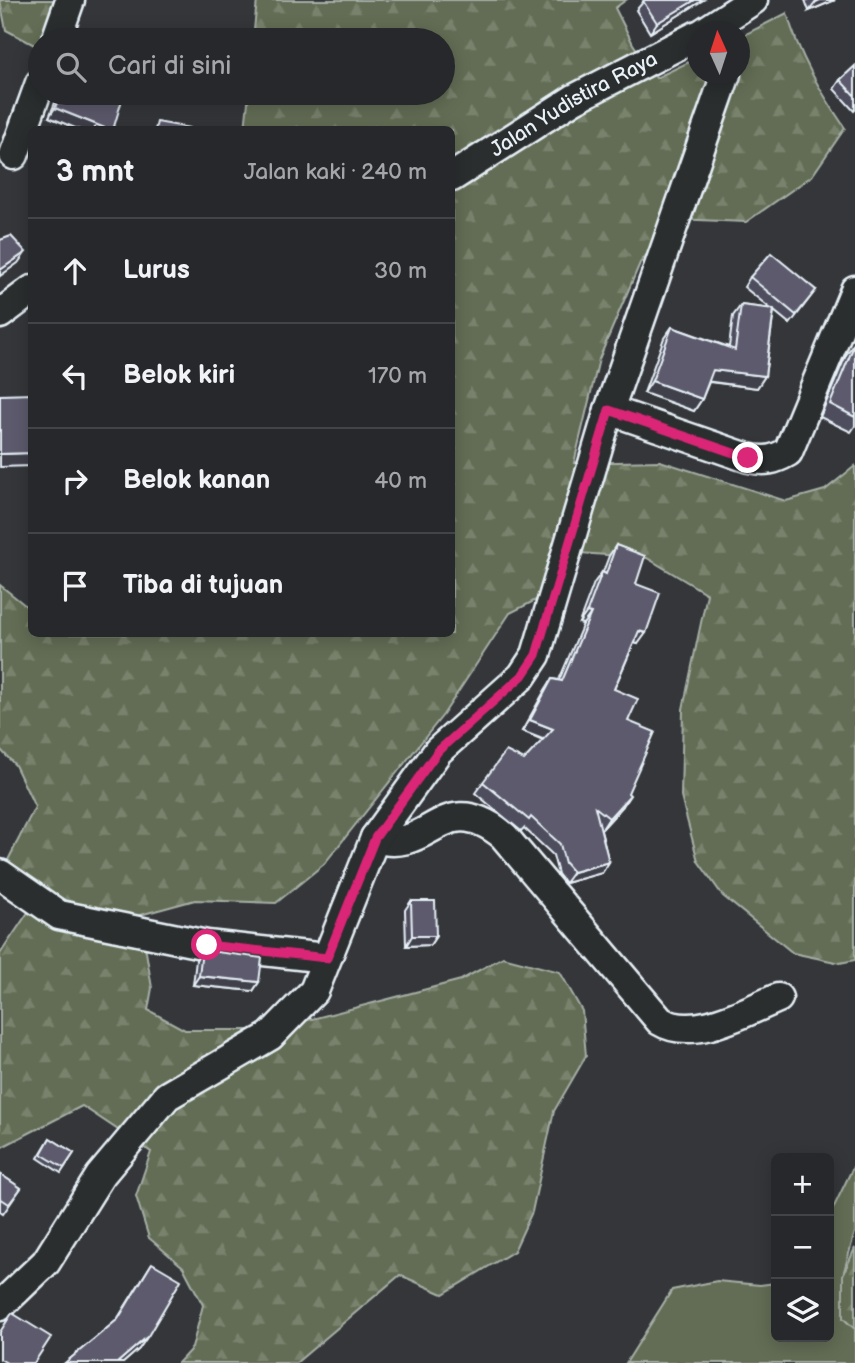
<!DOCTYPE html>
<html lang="id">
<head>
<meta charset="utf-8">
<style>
	body { margin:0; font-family:"Balsamiq Sans",sans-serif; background:#2f3034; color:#f1f3f6 }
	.controls { position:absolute; right:21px; bottom:21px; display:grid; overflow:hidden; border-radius:10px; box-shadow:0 4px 18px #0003 }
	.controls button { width:63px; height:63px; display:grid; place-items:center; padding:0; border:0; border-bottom:2px solid #434448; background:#27282c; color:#f1f3f6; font:35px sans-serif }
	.compass { position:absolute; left:687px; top:21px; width:63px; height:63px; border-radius:50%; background:#27282c; box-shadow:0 4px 18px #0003; rotate:357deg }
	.stop { position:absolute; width:21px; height:21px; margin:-16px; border:5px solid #db2777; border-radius:50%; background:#fff }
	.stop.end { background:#db2777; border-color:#fff; box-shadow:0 2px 7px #0008 }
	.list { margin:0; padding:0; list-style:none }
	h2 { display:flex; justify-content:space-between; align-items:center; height:91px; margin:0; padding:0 28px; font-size:30px }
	h2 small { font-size:23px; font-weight:400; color:#a4a6a9 }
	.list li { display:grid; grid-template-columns:46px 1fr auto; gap:21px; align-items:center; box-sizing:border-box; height:105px; padding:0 28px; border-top:2px solid #434448 }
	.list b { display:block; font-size:26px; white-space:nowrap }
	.list em { font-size:23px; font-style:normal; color:#a4a6a9 }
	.icon { flex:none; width:38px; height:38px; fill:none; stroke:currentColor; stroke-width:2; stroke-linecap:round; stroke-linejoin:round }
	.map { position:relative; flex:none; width:855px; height:1363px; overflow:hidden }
	.search { position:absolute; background:#27282c; box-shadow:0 4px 18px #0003; left:28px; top:28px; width:427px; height:77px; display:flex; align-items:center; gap:18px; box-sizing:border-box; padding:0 24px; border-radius:38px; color:#a4a6a9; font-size:26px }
	.panel { position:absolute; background:#27282c; box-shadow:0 4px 18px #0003; left:28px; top:126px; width:427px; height:511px; border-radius:10px }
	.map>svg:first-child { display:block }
	.green { fill:#636d54; stroke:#a6afa6; stroke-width:2 }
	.forest { fill:url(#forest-firs); stroke:#a6afa6; stroke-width:2 }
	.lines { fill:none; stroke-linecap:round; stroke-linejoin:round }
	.minor-casing { stroke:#e8f1f8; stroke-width:33 }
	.minor { stroke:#2a2d2e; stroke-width:28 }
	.wall { fill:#4e4d5d; stroke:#e8f1f8; stroke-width:2 }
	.shaded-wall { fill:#403f4c; stroke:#e8f1f8; stroke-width:2 }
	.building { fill:#5b5a6c; stroke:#e8f1f8; stroke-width:2 }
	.route { stroke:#db2777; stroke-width:9 }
	.labels { text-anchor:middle; stroke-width:7; stroke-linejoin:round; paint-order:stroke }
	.street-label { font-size:21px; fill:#e8f1f8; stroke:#2a2d2e }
</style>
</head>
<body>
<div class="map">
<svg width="855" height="1363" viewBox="0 0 855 1363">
	<defs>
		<pattern id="forest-firs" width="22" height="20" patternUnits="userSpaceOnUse" patternTransform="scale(1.75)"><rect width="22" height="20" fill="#636d54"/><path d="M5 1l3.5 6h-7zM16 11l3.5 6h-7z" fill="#79826d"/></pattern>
	</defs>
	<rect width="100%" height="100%" fill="#34363a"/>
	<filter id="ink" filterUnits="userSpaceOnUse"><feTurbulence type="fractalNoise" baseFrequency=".0143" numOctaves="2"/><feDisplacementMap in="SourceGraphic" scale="14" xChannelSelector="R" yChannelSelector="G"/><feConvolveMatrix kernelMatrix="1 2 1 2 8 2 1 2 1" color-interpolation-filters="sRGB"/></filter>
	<g filter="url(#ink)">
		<path class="green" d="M855 1163V1232L843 1275V1318L855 1329V1363H626L672 1290 717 1281 760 1285 776 1283V1337H829V1217Z"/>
		<g class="forest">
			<path d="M0 0H63L45 40H40V48L6 30Z"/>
			<path d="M257 0H626L615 8 633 44 656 78 697 58 698 74H740V37L787 13C799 56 821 92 845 128L812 176 746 222 674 219 640 263 599 359 574 463 660 461 786 501 825 490 855 466V960L840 963 793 953 723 896 698 861 681 797 683 709 707 594 647 558 553 551 542 597 510 613 443 715 324 864 276 903 195 900 140 915 152 988 148 1010 185 1030H270L461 980 503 957 560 972 582 1011 586 1056 554 1111 532 1212 514 1251 443 1294 400 1275 296 1363H178L192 1348 203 1305 183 1267 149 1238 136 1196 151 1152 82 1106 0 1148V954L43 890 5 866 35 807 15 765 0 749V585L31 610 32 634H452V130L245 129 249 93H443V40H253Z"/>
			<path d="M855 1248V1329L843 1318V1275Z"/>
		</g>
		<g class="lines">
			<defs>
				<g id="minor">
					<path d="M704 32 753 0"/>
					<path d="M56 40 70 0"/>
					<path d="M14 155 40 83"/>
					<path id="s1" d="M452 177 574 99 698 35"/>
					<path d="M0 314 32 290"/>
					<path d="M609 410 748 458C765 462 774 460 788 452L855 290"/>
					<path d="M375 838C431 856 441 786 503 835L660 1021C694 1042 746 1011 778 998"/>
					<path d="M0 874 59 915 207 945 326 958"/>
					<path d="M0 1306 46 1262 100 1176 167 1096 270 1036 314 991 375 838 438 751 522 676 536 655 609 410 726 74"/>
				</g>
			</defs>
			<use href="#minor" class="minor-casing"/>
			<use href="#minor" class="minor"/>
		</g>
		<g class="wall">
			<path d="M645 0H703L650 33 636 10Z"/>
			<path d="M805 0H835L809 11Z"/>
			<path d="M855 66V110L854 111 834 89 840 80Z"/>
			<path d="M59 93H124L110 130H80L49 117Z"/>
			<path d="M750 277 816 290 790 324 774 311 765 376 757 388 709 382 702 399 694 411 644 393 664 338 672 327 729 347 733 316 741 305 771 309 744 287Z"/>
			<path d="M855 342V426L851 432 820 417 846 355Z"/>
			<path d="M616 545 636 584 638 644 634 643 614 689 628 721 623 806 602 829 600 828 609 862 602 873 565 883 558 874 553 855 524 828 521 831 475 793 483 782 524 760 543 740 522 731 545 690 552 679 559 680 583 624 579 623 594 583 602 572H603L609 556Z"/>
			<path d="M411 901 436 936 430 945 406 946 405 910Z"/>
			<path d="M202 950 259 982 253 991 193 985 196 960Z"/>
			<path d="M50 1138 74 1153 61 1173 38 1158Z"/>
			<path d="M0 1174 21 1188 3 1214 0 1212Z"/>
			<path d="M152 1263 139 1349 123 1363H65L116 1321Z"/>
		</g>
		<g class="shaded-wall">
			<path d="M695 0H703L650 33 657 23Z"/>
			<path d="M820 0H835L809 11 816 2Z"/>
			<path d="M55 108 110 130H95V127L94 130H80L49 117Z"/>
			<path d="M26 252 18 263 0 276V270Z"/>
			<path d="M713 370 765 376 757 388 705 381Z"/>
			<path d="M652 381 702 399 694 411 644 393Z"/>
			<path d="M32 453V466L0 467V454Z"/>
			<path d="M587 612 591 613 583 624 579 623Z"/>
			<path d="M639 631 646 633 638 644 631 642Z"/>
			<path d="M530 720 553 729 545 740 522 731Z"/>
			<path d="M630 795 623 806 602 829 609 818Z"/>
			<path d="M609 862 602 873 565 883 573 872Z"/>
			<path d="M412 936H436L430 945 406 946Z"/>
			<path d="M199 976 259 982 253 991 193 985Z"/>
			<path d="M148 1336 139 1349 123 1363H117Z"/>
		</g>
		<g class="building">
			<path d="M645 0H695L657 23 643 1Z"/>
			<path d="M79 33 102 40H76Z"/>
			<path d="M855 66V96L840 80Z"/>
			<path d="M61 93H124L113 130H110L55 108Z"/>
			<path d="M157 122 190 128V130H155Z"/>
			<path d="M11 236 26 252 0 270V240Z"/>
			<path d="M771 253 816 290 796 315 750 277Z"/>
			<path d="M741 305 774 309 765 376 713 370 702 399 652 381 672 327 735 350Z"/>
			<path d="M855 343V417L830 404Z"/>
			<path d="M32 394V453L0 454V395Z"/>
			<path d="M616 545 645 556 636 584 660 593 646 633 639 631 614 689 638 699 628 721 655 732 628 793 630 795 609 818 595 807 609 862 573 872 565 863 560 844 531 817 529 820 483 782 506 751 524 760 553 729 530 720 552 679 562 681 591 613 587 612 602 572 606 574Z"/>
			<path d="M411 901H435L436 936H412Z"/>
			<path d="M202 950 262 958 259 982 199 976Z"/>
			<path d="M50 1138 74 1153 64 1168 41 1154Z"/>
			<path d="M0 1174 21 1188 9 1204 0 1198Z"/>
			<path d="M152 1263 181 1280 148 1336 117 1363H65L118 1319Z"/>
			<path d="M12 1313 51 1337 34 1363H7L0 1359V1332Z"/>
		</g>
	</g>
	<g class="lines" filter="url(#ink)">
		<path class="route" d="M207 945 327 958 375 838 438 751 522 676 536 655 609 410 748 458"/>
	</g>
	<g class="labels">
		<g class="street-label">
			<text dy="7" stroke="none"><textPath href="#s1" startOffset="142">Jalan Yudistira Raya</textPath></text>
		</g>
	</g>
</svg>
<div class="controls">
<button>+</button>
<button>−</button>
<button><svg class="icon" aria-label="layers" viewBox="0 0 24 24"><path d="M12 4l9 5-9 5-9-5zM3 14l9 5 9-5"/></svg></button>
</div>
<svg class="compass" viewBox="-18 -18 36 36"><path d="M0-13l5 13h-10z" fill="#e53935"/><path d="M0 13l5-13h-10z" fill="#a4a6a9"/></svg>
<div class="stop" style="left:207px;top:945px"></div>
<div class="stop end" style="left:748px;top:458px"></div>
<div class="search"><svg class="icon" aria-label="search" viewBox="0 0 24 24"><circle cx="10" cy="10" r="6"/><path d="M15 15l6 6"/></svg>Cari di sini</div>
<section class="panel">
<h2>3 mnt<small>Jalan kaki · 240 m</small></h2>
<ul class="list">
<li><svg class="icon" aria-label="ahead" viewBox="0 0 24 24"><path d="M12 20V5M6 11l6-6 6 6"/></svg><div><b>Lurus</b></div><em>30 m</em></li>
<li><svg class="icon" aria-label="left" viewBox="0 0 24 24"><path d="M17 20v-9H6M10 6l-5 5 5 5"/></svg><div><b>Belok kiri</b></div><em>170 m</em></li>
<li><svg class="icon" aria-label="right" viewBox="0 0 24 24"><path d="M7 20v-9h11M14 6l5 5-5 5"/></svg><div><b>Belok kanan</b></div><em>40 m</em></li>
<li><svg class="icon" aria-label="arrive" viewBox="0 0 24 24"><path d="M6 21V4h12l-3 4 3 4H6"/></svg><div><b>Tiba di tujuan</b></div></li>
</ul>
</section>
</div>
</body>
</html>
